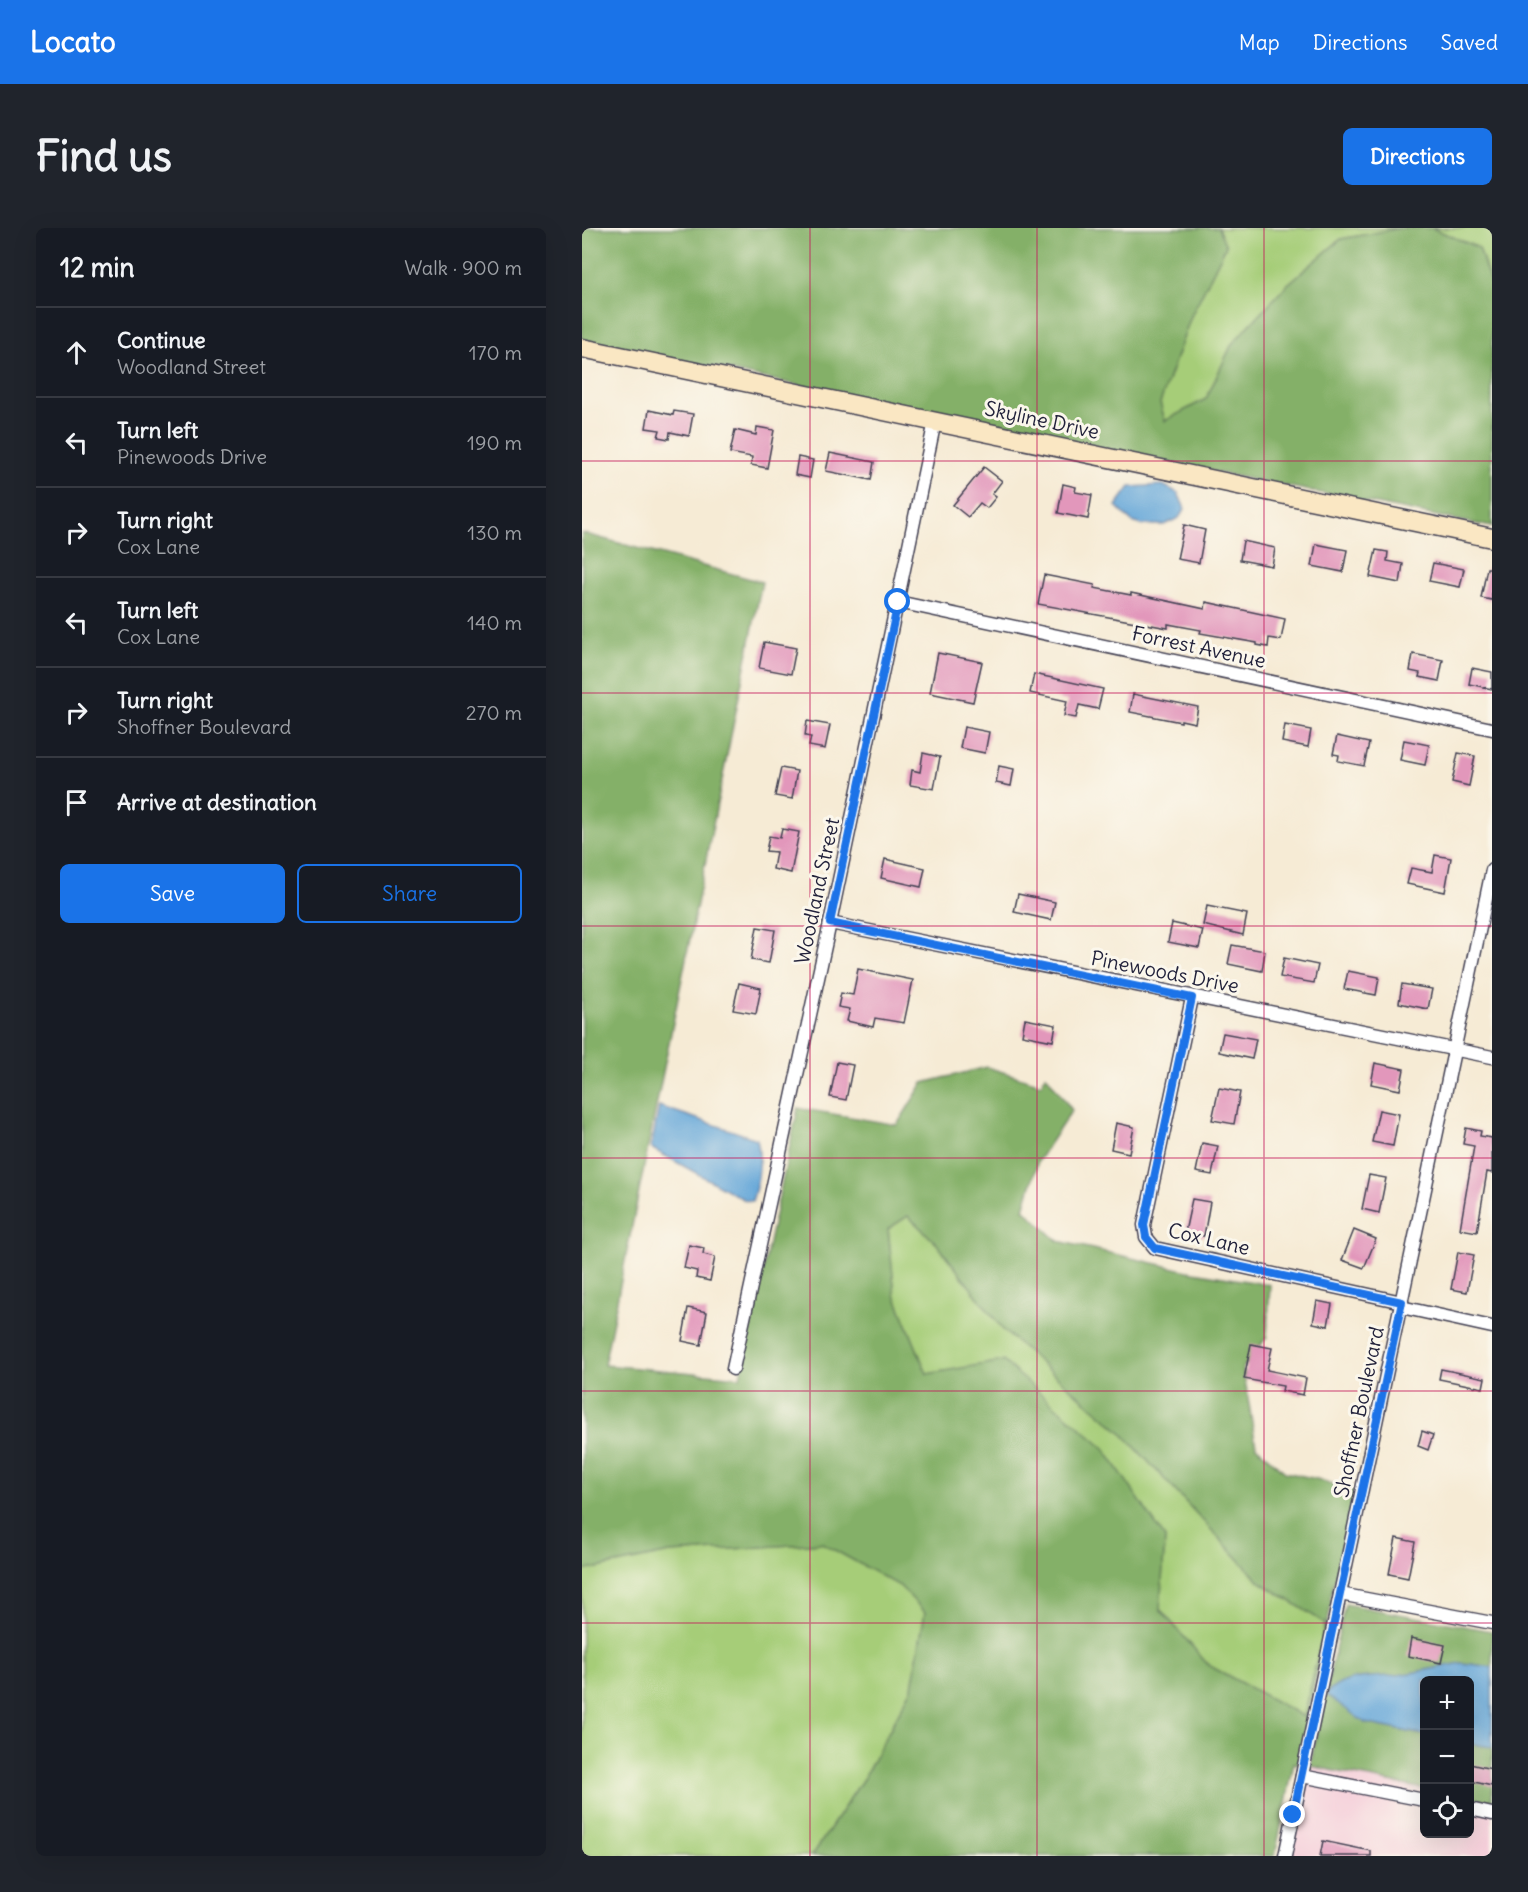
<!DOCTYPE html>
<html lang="en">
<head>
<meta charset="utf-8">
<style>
	body { margin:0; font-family:Delius,sans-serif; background:#20242c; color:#f1f3f6 }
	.controls { position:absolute; right:18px; bottom:18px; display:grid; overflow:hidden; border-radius:9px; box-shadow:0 6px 24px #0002 }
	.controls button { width:54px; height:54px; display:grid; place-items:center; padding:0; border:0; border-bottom:2px solid #363941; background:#171b24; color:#f1f3f6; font:30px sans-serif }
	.stop { position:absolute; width:18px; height:18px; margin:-14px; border:4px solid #1a73e8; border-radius:50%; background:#fff }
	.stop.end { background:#1a73e8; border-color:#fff; box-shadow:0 2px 6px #0008 }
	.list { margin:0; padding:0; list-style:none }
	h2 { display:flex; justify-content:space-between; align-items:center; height:78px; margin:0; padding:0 24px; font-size:26px }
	h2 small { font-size:20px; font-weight:400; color:#9ea1a6 }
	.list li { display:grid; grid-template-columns:39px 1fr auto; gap:18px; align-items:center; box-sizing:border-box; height:90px; padding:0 24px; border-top:2px solid #363941 }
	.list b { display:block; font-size:22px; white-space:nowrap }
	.list p { margin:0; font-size:20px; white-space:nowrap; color:#9ea1a6 }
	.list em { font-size:20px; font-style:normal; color:#9ea1a6 }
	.actions { display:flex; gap:12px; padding:18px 24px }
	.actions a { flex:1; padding:14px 0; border:2px solid #1a73e8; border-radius:9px; text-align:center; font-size:21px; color:#1a73e8 }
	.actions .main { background:#1a73e8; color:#fff }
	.icon { flex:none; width:33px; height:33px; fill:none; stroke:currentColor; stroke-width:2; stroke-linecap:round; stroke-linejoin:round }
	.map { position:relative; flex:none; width:910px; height:1628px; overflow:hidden; border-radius:9px }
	header { display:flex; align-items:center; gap:36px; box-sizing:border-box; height:84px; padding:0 30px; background:#1a73e8; color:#fff }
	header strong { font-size:28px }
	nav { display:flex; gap:33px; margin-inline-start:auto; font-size:21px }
	.intro { display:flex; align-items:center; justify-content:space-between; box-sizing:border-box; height:144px; padding:0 36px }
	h1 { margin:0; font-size:42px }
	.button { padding:15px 27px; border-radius:9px; background:#1a73e8; color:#fff; font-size:21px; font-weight:700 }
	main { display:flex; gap:36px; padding:0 36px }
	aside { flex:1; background:#171b24; border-radius:9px; box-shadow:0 6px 24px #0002 }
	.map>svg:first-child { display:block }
	.built { fill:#f5cfda }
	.green { fill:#a6cd78; stroke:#64785a; stroke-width:1.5 }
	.forest { fill:#84b068; stroke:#536952; stroke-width:1.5; fill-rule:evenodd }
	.water { fill:#64a6d8; stroke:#43648a; stroke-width:1.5 }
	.building { fill:#e297bb }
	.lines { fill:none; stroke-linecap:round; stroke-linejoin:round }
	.street-casing { stroke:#424052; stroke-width:15 }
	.secondary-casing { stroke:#424052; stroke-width:21 }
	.street { stroke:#fff; stroke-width:12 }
	.secondary { stroke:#fae7c3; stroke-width:18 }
	.route { stroke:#1a73e8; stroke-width:8 }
	.grid { fill:none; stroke:#c2185b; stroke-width:1.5; stroke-opacity:0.55 }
	.labels { text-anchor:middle; stroke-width:6; stroke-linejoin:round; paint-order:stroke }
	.street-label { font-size:20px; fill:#22223b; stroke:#fbf7ec }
</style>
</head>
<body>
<header>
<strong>Locato</strong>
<nav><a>Map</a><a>Directions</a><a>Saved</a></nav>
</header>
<div class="intro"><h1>Find us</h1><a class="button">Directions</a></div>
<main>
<aside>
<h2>12 min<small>Walk · 900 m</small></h2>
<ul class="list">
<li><svg class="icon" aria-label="ahead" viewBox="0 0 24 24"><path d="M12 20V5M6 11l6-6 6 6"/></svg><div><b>Continue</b><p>Woodland Street</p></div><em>170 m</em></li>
<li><svg class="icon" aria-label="left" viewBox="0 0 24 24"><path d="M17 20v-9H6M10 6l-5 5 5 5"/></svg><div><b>Turn left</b><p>Pinewoods Drive</p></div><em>190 m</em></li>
<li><svg class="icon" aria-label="right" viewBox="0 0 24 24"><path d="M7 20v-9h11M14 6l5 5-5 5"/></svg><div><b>Turn right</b><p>Cox Lane</p></div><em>130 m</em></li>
<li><svg class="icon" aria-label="left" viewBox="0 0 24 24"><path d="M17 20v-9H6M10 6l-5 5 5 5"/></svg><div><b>Turn left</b><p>Cox Lane</p></div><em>140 m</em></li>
<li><svg class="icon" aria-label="right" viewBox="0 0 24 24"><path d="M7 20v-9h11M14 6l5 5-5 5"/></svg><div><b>Turn right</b><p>Shoffner Boulevard</p></div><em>270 m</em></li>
<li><svg class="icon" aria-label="arrive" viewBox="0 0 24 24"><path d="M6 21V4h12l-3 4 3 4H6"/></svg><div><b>Arrive at destination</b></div></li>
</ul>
<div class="actions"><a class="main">Save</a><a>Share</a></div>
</aside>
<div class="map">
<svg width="910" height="1628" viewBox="0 0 910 1628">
	<rect width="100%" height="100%" fill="#fbf7ec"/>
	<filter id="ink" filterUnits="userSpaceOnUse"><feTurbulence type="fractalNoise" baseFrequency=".0167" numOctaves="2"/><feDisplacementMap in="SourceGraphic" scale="12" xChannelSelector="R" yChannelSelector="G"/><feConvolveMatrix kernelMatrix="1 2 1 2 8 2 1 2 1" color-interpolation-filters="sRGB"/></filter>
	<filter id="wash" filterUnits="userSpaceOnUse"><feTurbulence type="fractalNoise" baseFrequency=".008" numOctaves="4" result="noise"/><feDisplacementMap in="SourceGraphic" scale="24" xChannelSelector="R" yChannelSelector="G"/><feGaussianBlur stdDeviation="1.35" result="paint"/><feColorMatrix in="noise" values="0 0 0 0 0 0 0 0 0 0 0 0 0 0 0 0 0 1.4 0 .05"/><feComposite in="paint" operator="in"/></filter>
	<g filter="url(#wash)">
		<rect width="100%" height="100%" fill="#f6ebd5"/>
		<path class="built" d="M728 1538 842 1561V1606H888V1570L910 1574V1628H709Z"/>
		<g class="green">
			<path d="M636 0H819L759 11 706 56 650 116 624 171 583 193 578 175 609 88 644 18Z"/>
			<path d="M850 0H910V61L897 20Z"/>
			<path d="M325 987 355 1016 422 1103 538 1203 677 1353 743 1395 722 1489 626 1437 578 1381 583 1310 421 1133 345 1146 313 1067 306 1001Z"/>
			<path d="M240 1315 318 1358 343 1384 330 1460 283 1548 230 1628H0V1343L88 1325Z"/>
		</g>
		<g class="forest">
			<path d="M0 0H636L644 18 609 88 578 175 583 193 624 171 650 116 706 56 759 11 819 0H850L897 20 910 61V299L623 242 0 112Z"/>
			<path d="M0 305 180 354 22 1137 158 1149 216 880 315 897 341 855 405 839 459 856 464 847 490 882 456 933 442 981 476 1013 606 1043 688 1057 685 1109 661 1140 674 1218 703 1244 735 1251 772 1263 748 1372 750 1373 716 1536 712 1535 693 1628H230L283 1548 330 1460 343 1384 318 1358 240 1315 88 1325 0 1343ZM326 988 355 1016 422 1103 538 1203 677 1353 743 1395 722 1489 626 1437 578 1381 583 1310 522 1220 421 1133 345 1146 313 1067 306 1001Z"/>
			<path d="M763 1376 910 1403V1439L880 1435 813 1448 774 1450 783 1495 842 1507V1561L728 1538Z"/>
			<path d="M888 1516 910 1519V1574L888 1570Z"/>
		</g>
		<g class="water">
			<path d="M581 257 596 265 603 281 597 290 582 297H560L550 294 534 278 548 259Z"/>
			<path d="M77 878 175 911C180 932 177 952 170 973L163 972 69 920Z"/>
			<path d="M880 1435 910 1439V1519L888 1516V1452H842V1507L783 1495 744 1466C765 1445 789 1451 815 1447 837 1444 858 1439 880 1435Z"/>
		</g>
		<g id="blocks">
			<g class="building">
				<path d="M67 182 91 187 92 183 111 186 107 208 88 204 87 211 76 209 78 202 64 200Z"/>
				<path d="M175 199 192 202 185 240 169 237 170 229 148 225 153 202 174 207Z"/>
				<path d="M248 225 292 234 289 252 244 243Z"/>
				<path d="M216 229 231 232 228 250 213 247Z"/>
				<path d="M402 239 420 253 410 266 414 269 405 280 398 275 386 289 371 277Z"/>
				<path d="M481 256 494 259 493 264 510 267 506 291 476 285Z"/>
				<path d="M602 297 623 302 617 335 595 331Z"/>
				<path d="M661 313 693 320 690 338 658 332Z"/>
				<path d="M734 316 765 322 761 344 730 338Z"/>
				<path d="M794 322 806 324 805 333 821 336 818 355 788 349Z"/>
				<path d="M851 335 882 341 878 359 847 353Z"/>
				<path d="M905 340H910V372L899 370Z"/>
				<path d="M462 347 513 357 512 360 549 367V365L623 381 624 374 703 391 699 412 687 410 686 419 675 417V415L618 405 619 402 586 396V400L456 376Z"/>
				<path d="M182 414 214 420 209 446 177 440Z"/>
				<path d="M356 425 400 434 391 474 348 465Z"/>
				<path d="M831 426 861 432 857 453 837 449 838 445 828 443Z"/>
				<path d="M890 440 910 444V461L887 456Z"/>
				<path d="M452 446 521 461 516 481 497 477 494 490 482 488 485 473 448 465Z"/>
				<path d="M551 466 616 479 613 495 599 492V494L548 484Z"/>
				<path d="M225 493 248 497 243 521 227 518 229 509 223 508Z"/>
				<path d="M703 497 729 502 726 519 700 514Z"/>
				<path d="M382 499 407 504 403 525 378 520Z"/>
				<path d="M755 508 787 515 782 538 756 533 757 527 751 526Z"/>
				<path d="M822 512 847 517 843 537 818 532Z"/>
				<path d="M341 525 358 529 352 561 328 557 330 542 338 544Z"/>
				<path d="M876 525 893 528 887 558 870 554Z"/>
				<path d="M417 538 432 541 429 558 414 555Z"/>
				<path d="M199 540 215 543 210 571 193 568Z"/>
				<path d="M200 601 217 604 209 645 191 641 194 624 184 623 187 608 198 610Z"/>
				<path d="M853 627 869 630 863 664 825 656 829 640 850 644Z"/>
				<path d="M303 631 343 640 339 659 299 650Z"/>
				<path d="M436 666 473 674 469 692 432 684Z"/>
				<path d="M625 678 665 686 661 707 621 697Z"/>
				<path d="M590 695 621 702 617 720 586 714Z"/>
				<path d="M175 699 193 702 187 735 169 732Z"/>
				<path d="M650 717 683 723 680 743 646 736Z"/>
				<path d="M702 730 736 737 732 755 698 749Z"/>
				<path d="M276 741 331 752 322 795 293 790 291 799 265 793 268 781 256 779 259 765 271 767Z"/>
				<path d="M766 743 797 749 794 767 762 761Z"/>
				<path d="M157 755 179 760 174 786 151 782Z"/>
				<path d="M820 756 850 761 846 781 817 775Z"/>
				<path d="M443 791 474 797 471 813 440 807Z"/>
				<path d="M641 805 674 811 670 831 637 824Z"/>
				<path d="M255 834 271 837 264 872 248 869Z"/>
				<path d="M793 835 822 841 818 862 789 856Z"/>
				<path d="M637 860 658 864 652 896 630 892Z"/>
				<path d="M797 882 817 886 811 918 790 914Z"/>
				<path d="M534 895 552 899 547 925 529 921Z"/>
				<path d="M884 900 899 903 898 908 910 910V945L905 944 895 1004 878 1001 892 918 881 916Z"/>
				<path d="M620 915 636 918 630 947 614 944Z"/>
				<path d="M787 947 804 950 797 985 780 981Z"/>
				<path d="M610 971 628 974 622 1008 603 1004Z"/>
				<path d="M772 1002 794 1011 782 1040 760 1032Z"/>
				<path d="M107 1017 122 1020 121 1026 133 1029 128 1053 114 1050 115 1043 102 1040Z"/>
				<path d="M876 1024 892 1027 885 1064 869 1061Z"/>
				<path d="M735 1073 750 1076 746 1098 731 1095Z"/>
				<path d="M106 1080 125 1084 119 1117 100 1113Z"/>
				<path d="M669 1116 690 1120 685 1142 724 1150 721 1167 700 1163 701 1158 662 1151Z"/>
				<path d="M859 1141 903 1150 901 1160 857 1151Z"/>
				<path d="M840 1203 851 1207 846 1222 836 1218Z"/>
				<path d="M814 1310 833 1314 826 1350 807 1346Z"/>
				<path d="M829 1410 863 1417 859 1435 826 1428Z"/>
				<path d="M888 1536 910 1541V1558L888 1553Z"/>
				<path d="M741 1613 789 1623V1628H738Z"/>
			</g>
		</g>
	</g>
	<g filter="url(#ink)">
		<use href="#blocks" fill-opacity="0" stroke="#424052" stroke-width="1.5"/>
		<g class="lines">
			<defs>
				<g id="street">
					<path d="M316 374 910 501"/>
					<path d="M248 695 910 829"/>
					<path d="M610 770 562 997 564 1009 573 1020 820 1074"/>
					<path d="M819 1079 910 1099"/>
					<path d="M151 1141 248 695 353 193"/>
					<path d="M758 1366 910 1395"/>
					<path d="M720 1548 842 1572"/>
					<path d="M888 1581 910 1586"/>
					<path d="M703 1628 910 642"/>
				</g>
				<path id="secondary" d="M0 120 910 310"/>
			</defs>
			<use href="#street" class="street-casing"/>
			<use href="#secondary" class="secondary-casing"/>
			<use href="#street" class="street"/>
			<use href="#secondary" class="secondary"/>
		</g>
	</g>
	<g class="lines" filter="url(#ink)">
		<path class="route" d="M316 374 248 695 610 770 562 997 564 1009 573 1020 820 1074 711 1587"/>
	</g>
	<path class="grid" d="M228 0V1628M455 0V1628M682 0V1628M0 233H910M0 465H910M0 698H910M0 930H910M0 1163H910M0 1395H910"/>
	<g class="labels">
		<g class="street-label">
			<text transform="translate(460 192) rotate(12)" y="7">Skyline Drive</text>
			<text transform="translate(617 419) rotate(12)" y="7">Forrest Avenue</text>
			<text transform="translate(235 663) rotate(-78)" y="7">Woodland Street</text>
			<text transform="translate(583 744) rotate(11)" y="7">Pinewoods Drive</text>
			<text transform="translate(627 1011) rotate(13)" y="7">Cox Lane</text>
			<text transform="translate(777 1184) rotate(-78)" y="7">Shoffner Boulevard</text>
		</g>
	</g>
</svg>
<div class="controls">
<button>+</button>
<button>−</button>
<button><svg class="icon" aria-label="locate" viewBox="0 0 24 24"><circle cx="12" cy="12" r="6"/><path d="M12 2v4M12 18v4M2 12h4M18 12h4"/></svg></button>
</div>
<div class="stop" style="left:316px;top:374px"></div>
<div class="stop end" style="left:711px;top:1587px"></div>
</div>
</main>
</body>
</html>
